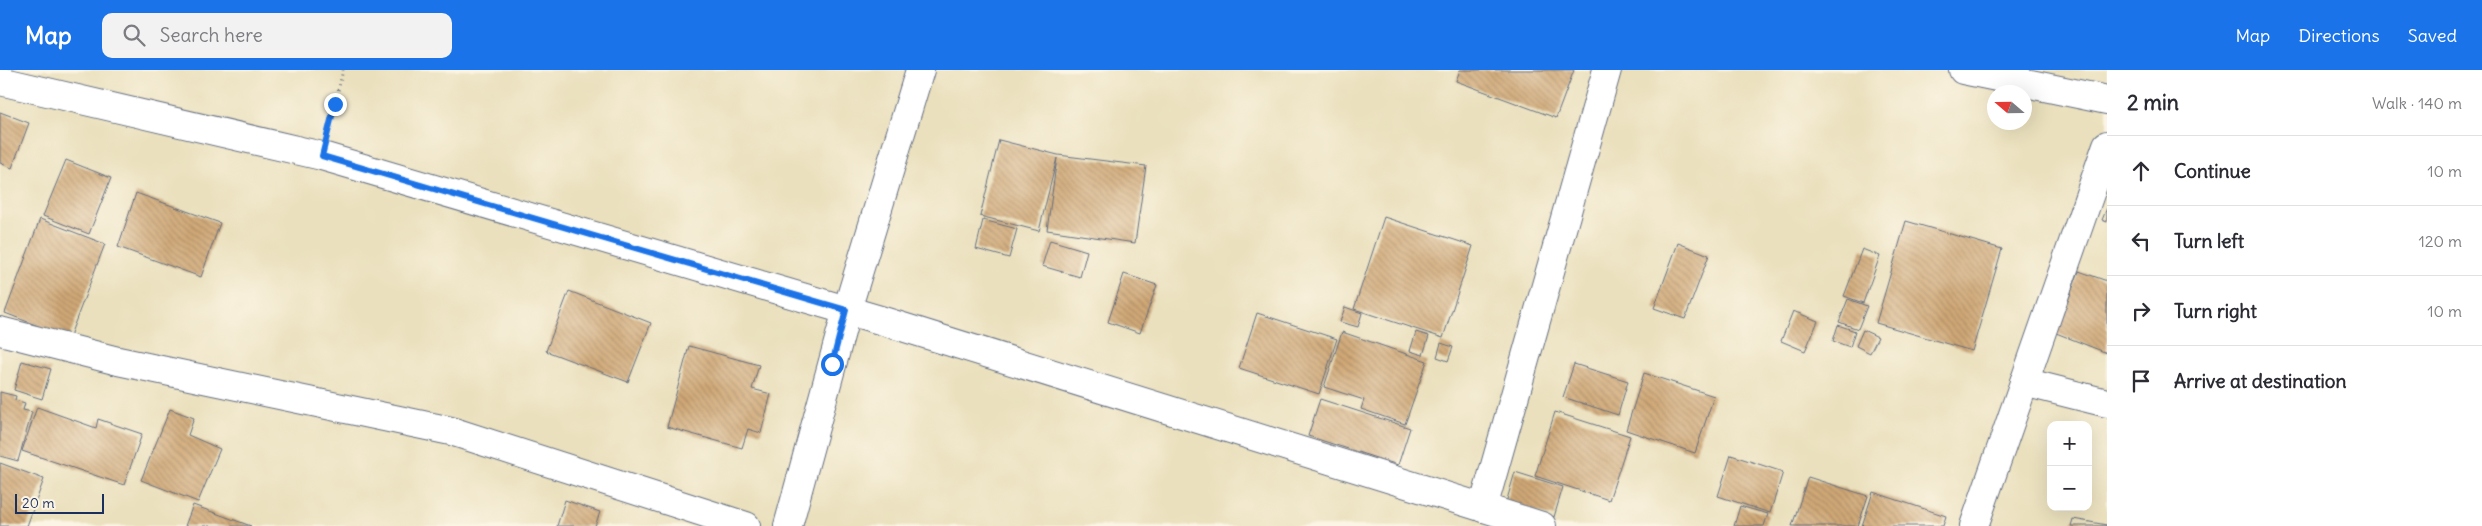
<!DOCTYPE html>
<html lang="en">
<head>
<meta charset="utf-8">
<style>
	body { margin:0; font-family:Delius,sans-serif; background:#f2f2f3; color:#2b2b33 }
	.controls { position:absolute; right:15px; bottom:15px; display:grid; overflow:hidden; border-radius:10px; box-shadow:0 5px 20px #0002 }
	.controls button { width:45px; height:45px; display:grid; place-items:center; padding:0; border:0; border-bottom:1px solid #e1e1e2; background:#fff; color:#2b2b33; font:25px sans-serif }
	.compass { position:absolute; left:1987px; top:15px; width:45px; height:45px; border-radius:50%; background:#fff; box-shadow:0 5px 20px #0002; rotate:290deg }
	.scale { position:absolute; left:15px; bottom:12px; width:89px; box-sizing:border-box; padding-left:5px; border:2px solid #1b2f5e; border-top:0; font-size:14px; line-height:18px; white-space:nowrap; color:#1b2f5e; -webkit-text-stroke:4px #fcf5e5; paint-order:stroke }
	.stop { position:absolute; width:15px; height:15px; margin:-11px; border:4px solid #1a73e8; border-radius:50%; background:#fff }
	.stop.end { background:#1a73e8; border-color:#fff; box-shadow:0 1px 5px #0008 }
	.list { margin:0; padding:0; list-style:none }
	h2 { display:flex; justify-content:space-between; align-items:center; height:65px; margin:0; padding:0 20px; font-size:21px }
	h2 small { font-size:16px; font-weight:400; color:#7c7c81 }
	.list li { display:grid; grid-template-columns:32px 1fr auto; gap:15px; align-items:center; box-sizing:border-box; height:70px; padding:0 20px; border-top:1px solid #e1e1e2 }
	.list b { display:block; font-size:19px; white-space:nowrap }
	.list em { font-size:16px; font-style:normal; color:#7c7c81 }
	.icon { flex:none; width:28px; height:28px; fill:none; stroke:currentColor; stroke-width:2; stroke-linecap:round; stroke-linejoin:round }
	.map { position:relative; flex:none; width:2107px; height:456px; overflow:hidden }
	header { display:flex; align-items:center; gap:30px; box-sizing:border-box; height:70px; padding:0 25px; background:#1a73e8; color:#fff }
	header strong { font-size:24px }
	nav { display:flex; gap:28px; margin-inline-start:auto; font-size:18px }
	.search { width:350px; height:45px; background:#f2f2f3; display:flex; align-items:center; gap:12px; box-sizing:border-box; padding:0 18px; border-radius:10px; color:#7c7c81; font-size:19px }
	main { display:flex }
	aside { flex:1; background:#fff }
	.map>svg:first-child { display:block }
	.building { fill:url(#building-back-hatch) }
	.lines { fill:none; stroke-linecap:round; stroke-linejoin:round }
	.street-casing { stroke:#636d7f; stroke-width:30 }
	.path { stroke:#636d7f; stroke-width:3; stroke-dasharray:1 4; stroke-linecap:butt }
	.street { stroke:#fff; stroke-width:28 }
	.route { stroke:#1a73e8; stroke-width:6 }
</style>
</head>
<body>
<header>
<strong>Map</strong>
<div class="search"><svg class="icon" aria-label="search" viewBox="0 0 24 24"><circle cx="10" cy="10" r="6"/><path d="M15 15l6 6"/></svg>Search here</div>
<nav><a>Map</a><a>Directions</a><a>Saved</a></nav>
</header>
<main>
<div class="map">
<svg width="2107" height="456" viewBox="0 0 2107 456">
	<defs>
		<pattern id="building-back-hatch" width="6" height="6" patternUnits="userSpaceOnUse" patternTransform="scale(1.25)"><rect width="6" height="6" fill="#d0a876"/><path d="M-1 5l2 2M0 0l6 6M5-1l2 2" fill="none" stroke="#a88964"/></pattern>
	</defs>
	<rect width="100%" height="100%" fill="#fcf5e5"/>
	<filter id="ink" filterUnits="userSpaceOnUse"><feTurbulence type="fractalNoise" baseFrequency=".02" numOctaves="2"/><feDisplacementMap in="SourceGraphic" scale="10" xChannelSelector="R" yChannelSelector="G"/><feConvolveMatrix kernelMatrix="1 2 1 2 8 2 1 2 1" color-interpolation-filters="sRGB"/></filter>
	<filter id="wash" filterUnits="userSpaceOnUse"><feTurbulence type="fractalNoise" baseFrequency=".0096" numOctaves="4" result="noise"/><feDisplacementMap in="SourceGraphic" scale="20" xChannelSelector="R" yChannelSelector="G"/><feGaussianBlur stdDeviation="1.12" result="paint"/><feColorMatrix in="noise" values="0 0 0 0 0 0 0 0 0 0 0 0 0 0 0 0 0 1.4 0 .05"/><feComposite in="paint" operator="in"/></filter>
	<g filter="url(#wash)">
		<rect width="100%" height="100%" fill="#eae0bd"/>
		<g id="blocks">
			<g class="building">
				<path d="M1460 0H1574L1556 48 1456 11Z"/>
				<path d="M0 42 29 53 12 98 0 93Z"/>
				<path d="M999 70 1058 85 1146 96 1135 173 1047 160 1057 88 1039 161 980 146Z"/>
				<path d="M66 90 111 108 89 164 43 146Z"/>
				<path d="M136 123 220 153 201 207 118 177Z"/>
				<path d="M2107 138V152L2102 150Z"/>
				<path d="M1384 147 1473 176 1443 268 1354 239Z"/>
				<path d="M40 149 105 174 69 268 5 243Z"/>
				<path d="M983 150 1017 159 1009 188 976 179Z"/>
				<path d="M1906 151 2002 179 1972 281 1876 253Z"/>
				<path d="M1050 170 1087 181 1080 207 1042 196Z"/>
				<path d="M1678 173 1709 185 1685 249 1654 238Z"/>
				<path d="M1862 179 1880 186 1863 233 1844 226Z"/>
				<path d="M2079 201 2107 211V283L2056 263Z"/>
				<path d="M1124 204 1157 215 1140 263 1108 252Z"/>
				<path d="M569 221 651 253 628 312 546 281Z"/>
				<path d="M1848 229 1867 236 1858 259 1839 252Z"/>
				<path d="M1345 237 1362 243 1358 257 1340 252Z"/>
				<path d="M1793 241 1818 251 1805 281 1781 271Z"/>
				<path d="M1257 243 1337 269 1319 324 1239 298Z"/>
				<path d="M1838 255 1855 261 1850 277 1833 271Z"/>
				<path d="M1863 260 1878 267 1870 283 1856 276Z"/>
				<path d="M1342 262 1427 291 1405 354 1361 339 1364 330 1324 317Z"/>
				<path d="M1416 262 1429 266 1423 285 1410 281Z"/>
				<path d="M1441 273 1453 277 1448 291 1437 287Z"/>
				<path d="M689 276 759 295 752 319 771 324 761 363 748 359 742 378 667 357Z"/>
				<path d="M22 291 51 299 42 329 14 320Z"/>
				<path d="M1574 294 1628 311 1618 345 1563 327Z"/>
				<path d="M1644 303 1714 326 1695 383 1626 360Z"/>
				<path d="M0 322 16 326 15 330 25 333 23 340 32 342 18 391 0 386Z"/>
				<path d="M1320 329 1410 358 1398 395 1308 366Z"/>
				<path d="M37 337 96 358 98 349 142 364 124 415 22 381Z"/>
				<path d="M170 339 194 348 188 365 220 379 198 432 141 410Z"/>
				<path d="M1555 342 1630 366 1609 430 1535 406Z"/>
				<path d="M1731 385 1783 402 1770 443 1718 426Z"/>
				<path d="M0 393 44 409 27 456H0Z"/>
				<path d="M1515 402 1563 417 1554 447 1506 433Z"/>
				<path d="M1808 407 1868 426 1858 456H1792Z"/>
				<path d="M1873 422 1946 446 1943 456H1862Z"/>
				<path d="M565 430 600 442 595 456H557Z"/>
				<path d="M193 435 251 456H185Z"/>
				<path d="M1740 436 1768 444 1764 456H1734Z"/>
				<path d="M2073 449 2107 455V456H2071Z"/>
			</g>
		</g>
	</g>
	<g filter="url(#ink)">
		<use href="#blocks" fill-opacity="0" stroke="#636d7f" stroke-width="1"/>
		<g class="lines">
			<defs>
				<g id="street">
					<path d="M1963 0 2107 30"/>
					<path d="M0 11 322 86 880 250 1542 456"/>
					<path d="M0 261 118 291 451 361 746 456"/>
					<path d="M2024 312 2107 333"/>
					<path d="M1483 438 1607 0"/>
					<path d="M788 456 847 240 920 0"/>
					<path d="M1974 456 2107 75"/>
				</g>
			</defs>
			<use href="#street" class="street-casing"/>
			<path class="path" d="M329 59 343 0"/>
			<use href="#street" class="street"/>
		</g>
	</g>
	<g class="lines" filter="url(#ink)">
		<path class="route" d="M335 34 322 86 846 240 832 294"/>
	</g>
</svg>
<div class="controls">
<button>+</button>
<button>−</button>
</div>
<svg class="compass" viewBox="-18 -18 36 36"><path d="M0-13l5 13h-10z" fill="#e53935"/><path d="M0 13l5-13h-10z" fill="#7c7c81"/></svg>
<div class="scale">20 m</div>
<div class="stop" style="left:832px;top:294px"></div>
<div class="stop end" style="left:335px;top:34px"></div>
</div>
<aside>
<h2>2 min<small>Walk · 140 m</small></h2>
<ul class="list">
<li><svg class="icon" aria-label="ahead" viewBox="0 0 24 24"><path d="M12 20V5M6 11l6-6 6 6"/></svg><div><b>Continue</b></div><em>10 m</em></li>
<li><svg class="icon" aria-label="left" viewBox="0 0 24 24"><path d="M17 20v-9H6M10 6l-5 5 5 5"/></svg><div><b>Turn left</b></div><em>120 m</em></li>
<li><svg class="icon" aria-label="right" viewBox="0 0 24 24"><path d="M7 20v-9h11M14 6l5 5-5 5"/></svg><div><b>Turn right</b></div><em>10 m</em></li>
<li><svg class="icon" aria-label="arrive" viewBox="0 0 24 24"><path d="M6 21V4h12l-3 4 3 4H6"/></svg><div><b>Arrive at destination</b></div></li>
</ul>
</aside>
</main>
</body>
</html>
